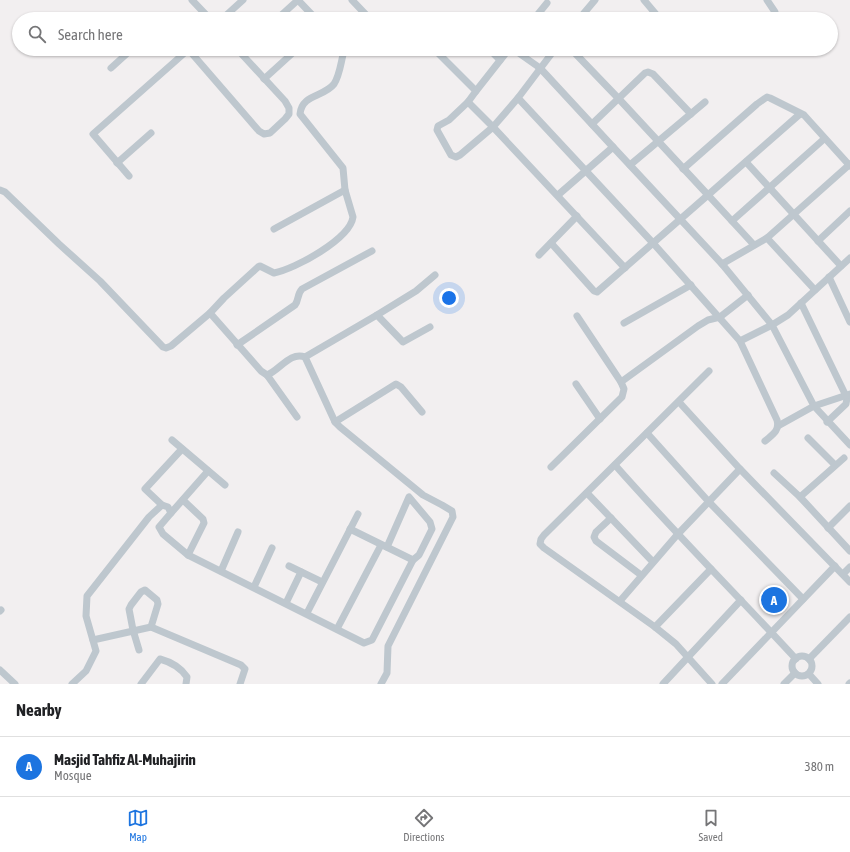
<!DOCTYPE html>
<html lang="en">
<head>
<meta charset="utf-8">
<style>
	body { margin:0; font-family:"Asap Condensed",sans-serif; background:#f6f6f6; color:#202124 }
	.you { position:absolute; left:449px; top:298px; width:14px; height:14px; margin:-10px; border:3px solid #fff; border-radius:50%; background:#1a73e8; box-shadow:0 0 0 6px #1a73e833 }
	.badge { display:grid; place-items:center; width:26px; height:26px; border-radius:50%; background:#1c74e0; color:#fff; font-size:13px; font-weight:700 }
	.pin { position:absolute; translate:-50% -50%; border:2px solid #fff; box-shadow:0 1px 4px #0006 }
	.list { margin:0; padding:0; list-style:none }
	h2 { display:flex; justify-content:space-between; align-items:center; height:52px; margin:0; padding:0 16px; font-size:17px }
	h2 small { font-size:13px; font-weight:400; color:#757577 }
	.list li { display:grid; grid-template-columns:26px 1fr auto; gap:12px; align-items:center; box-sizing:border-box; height:60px; padding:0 16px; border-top:1px solid #e0e0e0 }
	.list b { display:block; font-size:15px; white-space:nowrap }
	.list p { margin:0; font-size:13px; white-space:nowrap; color:#757577 }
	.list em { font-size:13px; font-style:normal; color:#757577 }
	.icon { flex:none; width:22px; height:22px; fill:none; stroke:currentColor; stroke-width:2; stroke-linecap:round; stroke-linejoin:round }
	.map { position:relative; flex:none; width:850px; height:684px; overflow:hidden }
	.search { position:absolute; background:#fff; box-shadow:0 1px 3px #0004; left:12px; right:12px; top:12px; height:44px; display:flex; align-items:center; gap:10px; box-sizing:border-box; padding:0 14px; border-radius:22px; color:#757577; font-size:15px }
	.sheet { height:112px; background:#fff }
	nav { display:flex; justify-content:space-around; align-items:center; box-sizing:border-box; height:56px; border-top:1px solid #e0e0e0; background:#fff; font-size:11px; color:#757577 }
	nav a { display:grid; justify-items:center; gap:2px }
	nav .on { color:#1c74e0 }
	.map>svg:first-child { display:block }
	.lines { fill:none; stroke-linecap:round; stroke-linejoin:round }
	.street { stroke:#bec7ce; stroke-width:7 }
</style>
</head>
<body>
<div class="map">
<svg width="850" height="684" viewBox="0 0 850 684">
	<rect width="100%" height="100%" fill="#f2eff0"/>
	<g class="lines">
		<g class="street">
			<path d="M192 0 210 19"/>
			<path d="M298 0 316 19"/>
			<path d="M352 0 370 19"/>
			<path d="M644 0 660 19"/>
			<path d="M767 0 775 12 776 19"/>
			<path d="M222 19 243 0"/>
			<path d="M277 19 298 0"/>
			<path d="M534 19 547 3"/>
			<path d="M579 19 595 0"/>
			<path d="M188 49 259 131 264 134 270 133 285 119 289 114V108L285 101 237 49"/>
			<path d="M346 49 344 51C341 61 340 75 334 84 324 97 302 94 300 114L343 168 345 190 353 217C350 239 295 269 274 273L260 266 258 267 224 298 210 313 261 371 267 375C279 371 290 351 305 357L335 422 340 427 423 495 442 505 452 511 453 517 388 646 387 673 381 684"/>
			<path d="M434 49 476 91 468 102"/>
			<path d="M489 49 500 60"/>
			<path d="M513 49 540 68 613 147 558 195"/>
			<path d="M555 49 518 98 653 243 740 341 777 420C780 431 772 435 765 441"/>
			<path d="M111 68 132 49"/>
			<path d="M264 79 297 49"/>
			<path d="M476 91 509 49"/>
			<path d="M518 98 493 127 468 102 449 120 438 126 437 130 451 155 456 157 460 155 493 127 625 268"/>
			<path d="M592 124 645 73 648 72 653 74 691 114"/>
			<path d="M613 147 722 264 772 325 814 406 850 445"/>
			<path d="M746 162 841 266"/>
			<path d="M117 163 151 133"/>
			<path d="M630 165 705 102"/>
			<path d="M683 169 757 104 767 97 770 98 804 115 850 166"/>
			<path d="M129 176 93 134 189 49"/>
			<path d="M0 190 5 192 59 244 100 281 163 347 166 348 171 346 210 313"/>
			<path d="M732 221 824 139"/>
			<path d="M274 229 345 190"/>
			<path d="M767 238 815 290"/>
			<path d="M818 241 850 211"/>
			<path d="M551 243 594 291 597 292 708 195 619 99 571 49"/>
			<path d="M754 245 708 195 800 114"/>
			<path d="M539 255 577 216"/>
			<path d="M722 264 767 238 850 164"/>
			<path d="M829 277 850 322"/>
			<path d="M801 303 847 398 846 404 827 422"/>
			<path d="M377 315 416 291 435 275"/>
			<path d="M577 316 621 382"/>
			<path d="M624 323 691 285"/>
			<path d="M740 341 772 325 788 315 850 258"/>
			<path d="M237 345 295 305C299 300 297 294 302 289L372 251"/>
			<path d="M305 357 377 315 403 342 430 327"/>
			<path d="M709 371 544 535 541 539 540 544 544 548 655 627 676 644 712 684"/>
			<path d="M267 375 297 417"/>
			<path d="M576 384 600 419"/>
			<path d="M679 402 740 469"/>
			<path d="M335 422 396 384 401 387 422 412"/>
			<path d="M778 426 814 406 850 394"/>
			<path d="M647 433 709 502 803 599"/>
			<path d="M808 438 835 465"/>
			<path d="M172 440 225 485"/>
			<path d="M615 465C673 531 736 594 796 659"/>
			<path d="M551 467 622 397 624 389 621 382 698 326 708 320 720 317 748 295"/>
			<path d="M774 473 800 497 850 551"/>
			<path d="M587 493 653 562"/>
			<path d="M800 497 844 458"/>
			<path d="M183 500 203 519 204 523 188 555"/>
			<path d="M162 505 145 489 182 449"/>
			<path d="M171 513 208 471"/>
			<path d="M611 518 596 532 594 537 596 541 641 575"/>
			<path d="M828 528 850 506"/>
			<path d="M350 529 413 560"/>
			<path d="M289 566 322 582"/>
			<path d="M221 571 238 532"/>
			<path d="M843 574 850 567"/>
			<path d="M254 587 272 548"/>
			<path d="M620 601 677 535 740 469 850 582"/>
			<path d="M286 603 301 572"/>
			<path d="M0 611 1 610"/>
			<path d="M307 613 358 514"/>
			<path d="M655 627 711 569"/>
			<path d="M337 629 381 545"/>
			<path d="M93 640 151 627 241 665 245 669 240 684"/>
			<path d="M139 650 133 630 129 609 131 605 141 592 145 590 157 600 158 604 151 627"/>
			<circle cx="802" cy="666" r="10"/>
			<path d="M809 659 850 617"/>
			<path d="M0 670 15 684"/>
			<path d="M809 674 818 684"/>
			<path d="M72 684 86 671 96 651 86 616 87 596 149 517 162 505 168 507 171 513 159 527 163 534 188 555 364 643 372 640 413 560 419 555 432 529 430 522 409 497 387 547"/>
			<path d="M141 684 160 659C171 662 181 668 187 677L186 684"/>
			<path d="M663 684 741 600"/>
			<path d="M722 684 835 566"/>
			<path d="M784 684 795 673"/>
			<path d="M849 684 850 683"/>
		</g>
	</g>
</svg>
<div class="you"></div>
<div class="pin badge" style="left:774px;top:600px">A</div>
<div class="search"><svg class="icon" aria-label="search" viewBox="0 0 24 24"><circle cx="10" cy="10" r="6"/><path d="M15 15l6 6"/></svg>Search here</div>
</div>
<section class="sheet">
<h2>Nearby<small></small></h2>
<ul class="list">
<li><span class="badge">A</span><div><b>Masjid Tahfiz Al-Muhajirin</b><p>Mosque</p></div><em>380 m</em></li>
</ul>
</section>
<nav>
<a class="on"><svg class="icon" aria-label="map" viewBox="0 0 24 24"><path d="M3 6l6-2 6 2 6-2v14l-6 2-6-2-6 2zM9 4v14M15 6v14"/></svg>Map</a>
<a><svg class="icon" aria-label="directions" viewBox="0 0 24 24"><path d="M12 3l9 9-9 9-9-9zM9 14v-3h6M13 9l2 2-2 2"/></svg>Directions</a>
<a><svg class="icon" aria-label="saved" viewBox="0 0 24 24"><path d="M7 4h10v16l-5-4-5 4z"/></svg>Saved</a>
</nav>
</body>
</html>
